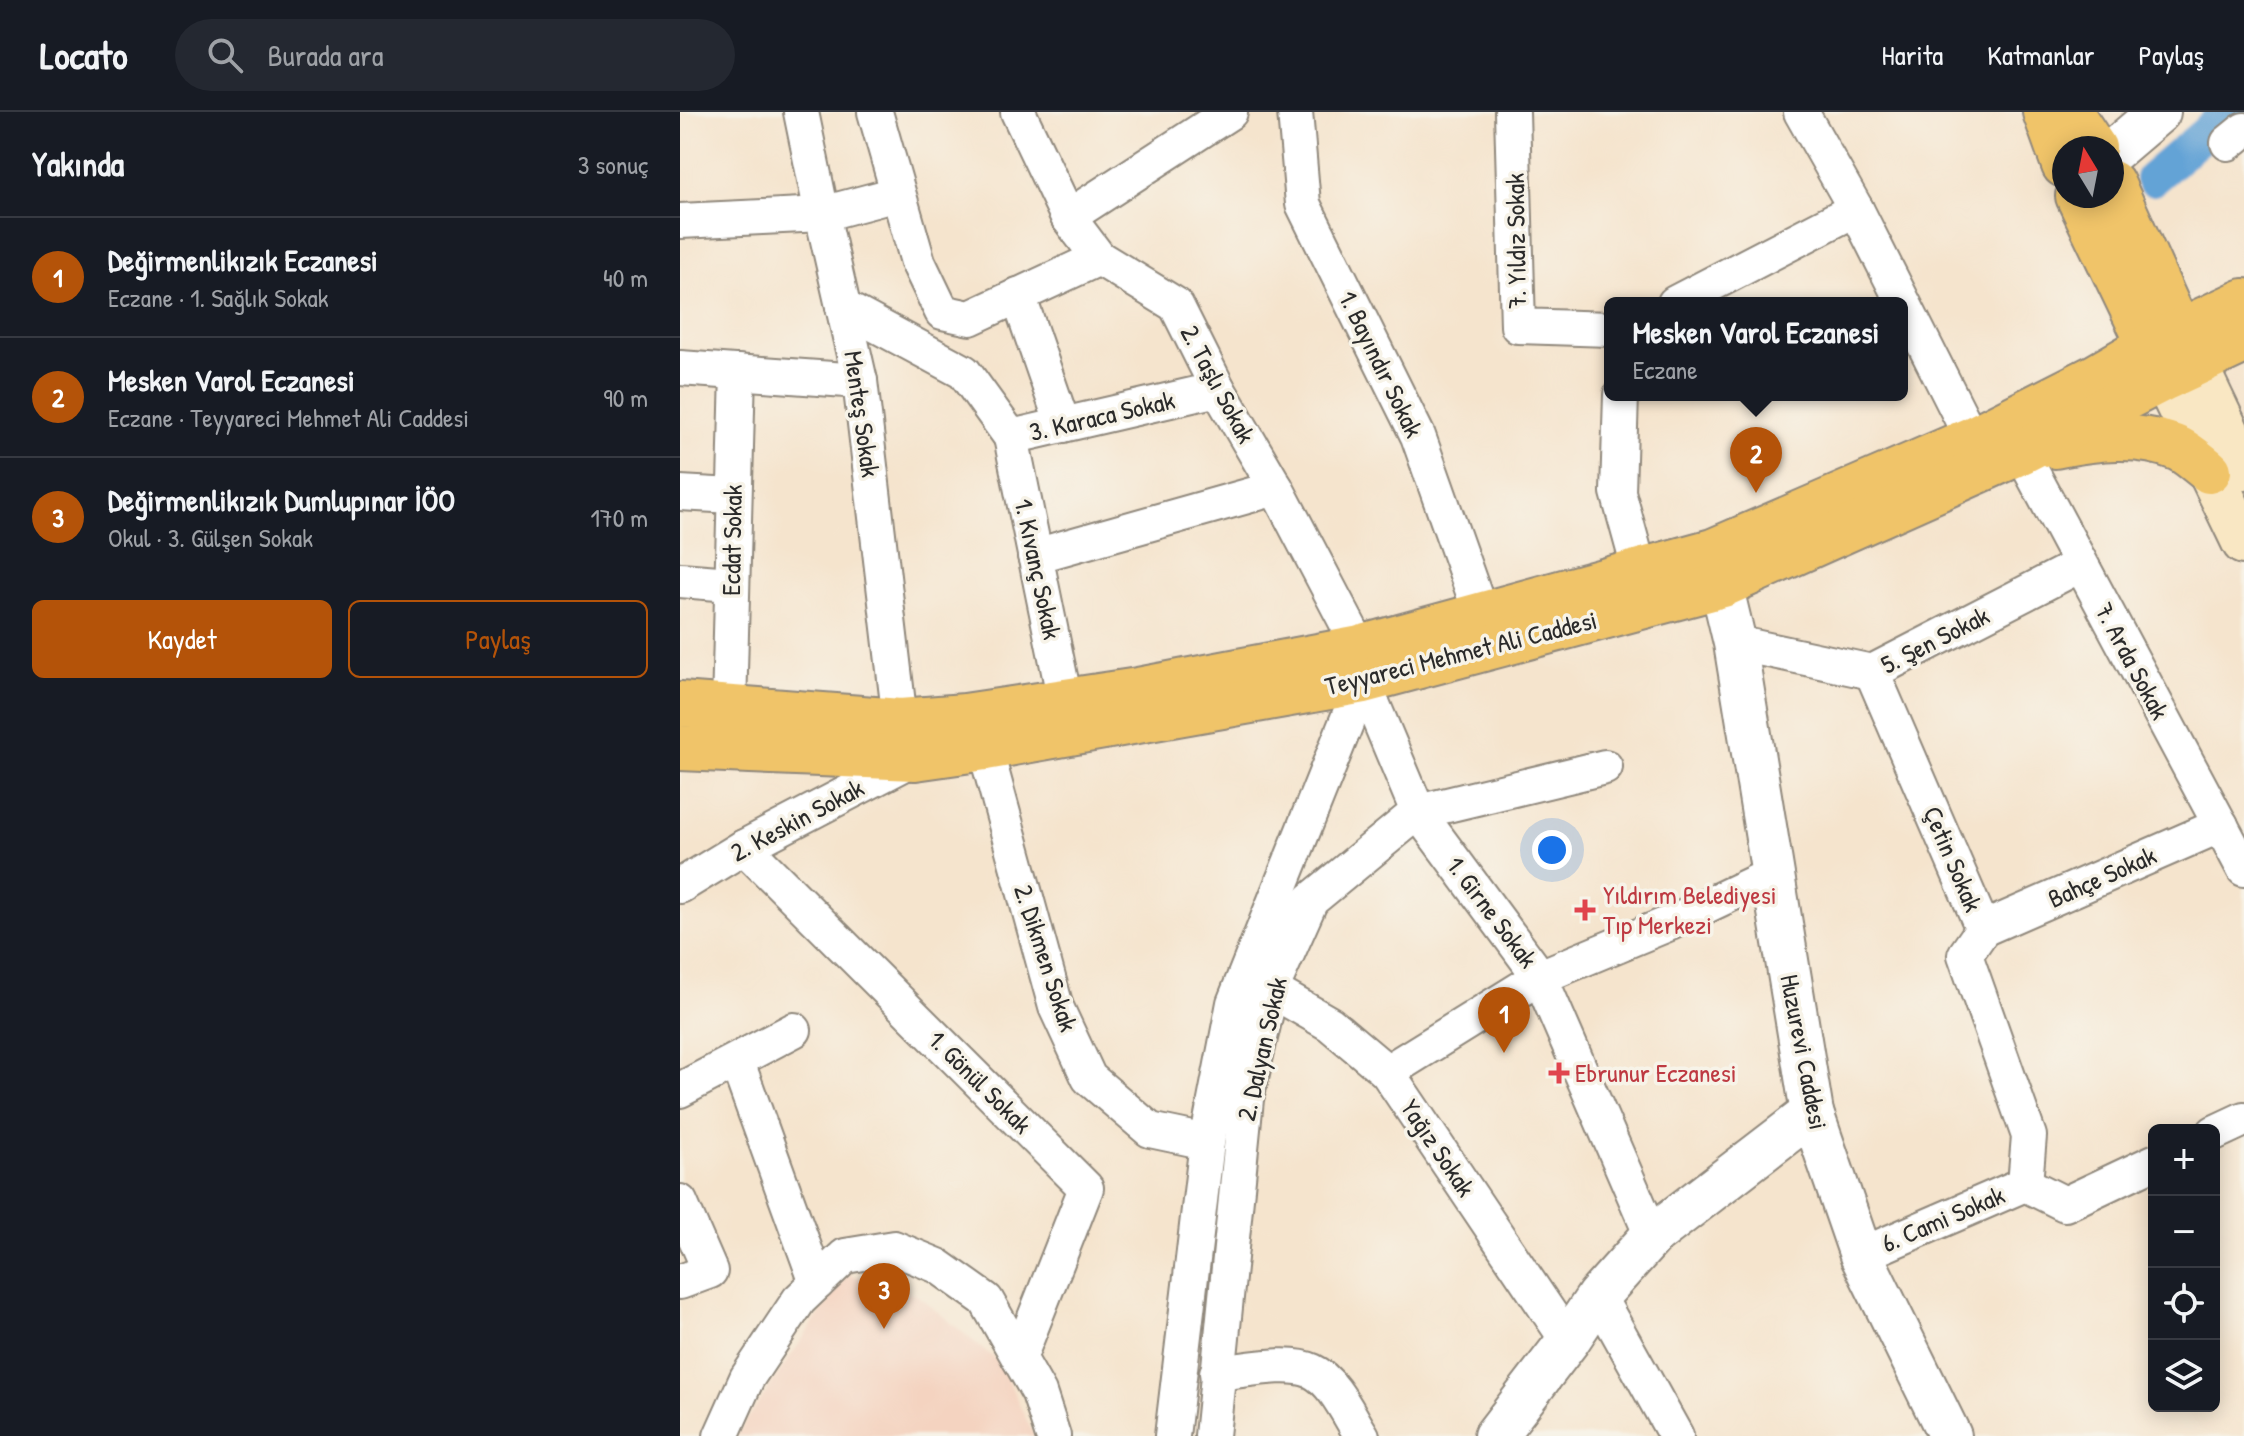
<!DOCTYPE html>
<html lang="tr">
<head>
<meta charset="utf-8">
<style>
	body { margin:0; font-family:"Patrick Hand",sans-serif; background:#242831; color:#f1f3f6 }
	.controls { position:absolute; right:24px; bottom:24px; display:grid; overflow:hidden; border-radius:12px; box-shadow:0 4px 20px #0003 }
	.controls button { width:72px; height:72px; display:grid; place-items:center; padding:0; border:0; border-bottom:2px solid #363941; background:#171b24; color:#f1f3f6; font:40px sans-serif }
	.compass { position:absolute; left:1372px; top:24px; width:72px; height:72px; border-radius:50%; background:#171b24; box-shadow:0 4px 20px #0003; rotate:350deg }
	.you { position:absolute; left:872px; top:738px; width:28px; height:28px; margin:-20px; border:6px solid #fff; border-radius:50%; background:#1a73e8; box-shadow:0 0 0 12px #1a73e833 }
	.badge { display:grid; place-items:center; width:52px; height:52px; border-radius:50%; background:#b45309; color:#fff; font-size:26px; font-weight:700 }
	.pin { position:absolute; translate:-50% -66px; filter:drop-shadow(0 2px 4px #0008) }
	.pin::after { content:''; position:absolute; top:42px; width:28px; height:24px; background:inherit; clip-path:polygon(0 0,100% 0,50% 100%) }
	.popup { position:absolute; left:924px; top:185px; width:304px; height:104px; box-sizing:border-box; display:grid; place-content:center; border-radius:12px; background:#171b24; filter:drop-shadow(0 2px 6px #0005); font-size:26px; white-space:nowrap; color:#9ea1a6 }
	.popup b { font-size:30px; color:#f1f3f6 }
	.popup::after { content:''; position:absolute; left:50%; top:100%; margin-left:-16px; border:16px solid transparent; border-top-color:#171b24 }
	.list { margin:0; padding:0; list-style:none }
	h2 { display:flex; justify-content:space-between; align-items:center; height:104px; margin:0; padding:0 32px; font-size:34px }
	h2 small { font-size:26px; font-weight:400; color:#9ea1a6 }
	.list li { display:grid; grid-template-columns:52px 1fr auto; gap:24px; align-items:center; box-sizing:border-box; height:120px; padding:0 32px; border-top:2px solid #363941 }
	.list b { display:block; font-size:30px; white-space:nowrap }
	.list p { margin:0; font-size:26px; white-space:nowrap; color:#9ea1a6 }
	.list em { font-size:26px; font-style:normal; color:#9ea1a6 }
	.actions { display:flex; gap:16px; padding:24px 32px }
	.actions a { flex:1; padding:18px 0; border:2px solid #b45309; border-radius:12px; text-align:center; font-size:28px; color:#b45309 }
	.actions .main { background:#b45309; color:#fff }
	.icon { flex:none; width:44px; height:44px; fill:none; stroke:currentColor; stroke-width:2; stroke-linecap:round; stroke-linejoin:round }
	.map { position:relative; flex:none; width:1564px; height:1324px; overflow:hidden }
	header { display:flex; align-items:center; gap:48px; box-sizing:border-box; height:112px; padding:0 40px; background:#171b24; border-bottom:2px solid #363941 }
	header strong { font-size:38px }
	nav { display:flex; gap:44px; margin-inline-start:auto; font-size:28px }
	.search { width:560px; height:72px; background:#242831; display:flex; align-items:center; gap:20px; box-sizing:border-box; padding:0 28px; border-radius:44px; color:#9ea1a6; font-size:30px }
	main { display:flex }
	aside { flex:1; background:#171b24 }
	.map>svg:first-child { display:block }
	.built { fill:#f4d3c0 }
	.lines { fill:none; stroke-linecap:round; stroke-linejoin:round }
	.canal { stroke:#64a3d6; stroke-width:34 }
	.minor-casing { stroke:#90887c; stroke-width:38 }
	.tertiary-casing { stroke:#90887c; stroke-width:46 }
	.secondary-casing { stroke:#90887c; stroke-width:48 }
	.primary-casing { stroke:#90887c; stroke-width:48 }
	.minor { stroke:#fff; stroke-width:34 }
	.tertiary { stroke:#fff; stroke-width:42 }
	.secondary { stroke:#f9e7c3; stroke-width:44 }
	.primary { stroke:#f0c469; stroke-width:44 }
	.health-dot { fill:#e0444e; stroke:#f7f3e8; stroke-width:3 }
	.labels { text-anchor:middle; stroke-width:7; stroke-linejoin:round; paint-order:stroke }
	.street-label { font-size:26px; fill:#2b2b2b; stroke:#f7f3e8 }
	.health-label { font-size:26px; fill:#be3a42; stroke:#f7f3e8; text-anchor:start }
</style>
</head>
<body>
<header>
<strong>Locato</strong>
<div class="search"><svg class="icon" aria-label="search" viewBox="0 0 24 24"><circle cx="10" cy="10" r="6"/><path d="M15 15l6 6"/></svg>Burada ara</div>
<nav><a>Harita</a><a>Katmanlar</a><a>Paylaş</a></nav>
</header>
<main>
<aside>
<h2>Yakında<small>3 sonuç</small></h2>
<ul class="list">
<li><span class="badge">1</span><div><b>Değirmenlikızık Eczanesi</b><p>Eczane · 1. Sağlık Sokak</p></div><em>40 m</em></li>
<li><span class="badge">2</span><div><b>Mesken Varol Eczanesi</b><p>Eczane · Teyyareci Mehmet Ali Caddesi</p></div><em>90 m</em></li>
<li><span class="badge">3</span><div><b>Değirmenlikızık Dumlupınar İÖO</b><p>Okul · 3. Gülşen Sokak</p></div><em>170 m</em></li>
</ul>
<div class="actions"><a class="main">Kaydet</a><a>Paylaş</a></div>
</aside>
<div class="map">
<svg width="1564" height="1324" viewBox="0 0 1564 1324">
	<rect width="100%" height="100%" fill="#f7f3e8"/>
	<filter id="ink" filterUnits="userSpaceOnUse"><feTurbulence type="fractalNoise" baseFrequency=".0125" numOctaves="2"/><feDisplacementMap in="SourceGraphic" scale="16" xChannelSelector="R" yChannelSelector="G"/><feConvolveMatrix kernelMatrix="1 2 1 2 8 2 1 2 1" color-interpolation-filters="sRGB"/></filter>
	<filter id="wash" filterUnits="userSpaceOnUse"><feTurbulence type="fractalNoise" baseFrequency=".006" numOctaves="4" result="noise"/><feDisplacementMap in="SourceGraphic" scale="32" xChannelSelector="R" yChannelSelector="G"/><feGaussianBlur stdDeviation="1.8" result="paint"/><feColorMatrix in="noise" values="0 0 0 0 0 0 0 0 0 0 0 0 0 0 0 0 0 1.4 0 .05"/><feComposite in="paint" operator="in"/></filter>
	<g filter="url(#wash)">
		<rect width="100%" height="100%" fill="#f5e4cd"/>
		<path class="built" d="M167 1162 237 1183 320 1251 354 1324H56Z"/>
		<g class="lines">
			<path class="canal" d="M1472 67 1550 0"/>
		</g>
	</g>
	<g filter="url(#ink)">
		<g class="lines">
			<defs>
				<g id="minor">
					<path d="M121 0 142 102 180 269 220 609"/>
					<path d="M195 0 238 150 262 200 290 206 419 146"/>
					<path d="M338 0 388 105 419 146 496 193 538 277 596 376 680 536 683 569 554 891 527 1030 492 1324"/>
					<path d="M615 0 623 92 738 324 801 502"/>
					<path d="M832 0 838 214 930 217"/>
					<path d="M1121 0 1176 97 1292 327"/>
					<path d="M1548 31 1564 18"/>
					<path d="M388 105 550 0"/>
					<path d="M0 109 142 102 217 82"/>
					<path d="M338 183 383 313"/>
					<path d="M995 191 1176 97"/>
					<path d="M163 195 284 260 331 325 538 277"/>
					<path d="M0 256 180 269"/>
					<path d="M941 283 938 380 960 460"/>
					<path d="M331 325 385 589"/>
					<path d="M1341 340 1564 757"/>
					<path d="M0 381 53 384"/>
					<path d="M355 444 596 376"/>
					<path d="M0 468 51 472"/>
					<path d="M1055 531 1192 560 1400 453"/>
					<path d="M1192 560 1303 817 1285 843 1349 1024 1345 1072"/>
					<path d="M49 596 58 260"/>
					<path d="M305 636 376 895 409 966 470 1018 527 1030"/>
					<path d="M925 655 738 700 860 865 972 1124"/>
					<path d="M64 735 406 1076 339 1246"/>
					<path d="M0 774 64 735 235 646"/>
					<path d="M1303 817 1541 713"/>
					<path d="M591 878 650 912 707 960 888 1229"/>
					<path d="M57 950 137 1171"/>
					<path d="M707 960 860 865 990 811 1093 762"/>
					<path d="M0 978 114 918"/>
					<path d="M1534 1021 1564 1007"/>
					<path d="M0 1090 30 1159 0 1170"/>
					<path d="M1181 1143 1345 1072 1385 1092 1474 1050"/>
					<path d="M918 1184 996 1324"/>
					<path d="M537 1261C562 1259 609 1248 632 1259 654 1269 669 1304 682 1324"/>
					<path d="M41 1324 67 1266 119 1188 165 1144 214 1136 258 1154 306 1188 359 1281 373 1324"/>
					<path d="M532 1324 566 987 591 878 631 788 738 700 683 569"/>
				</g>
				<g id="tertiary">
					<path d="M1432 40 1479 0"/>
					<path d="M1033 439 1055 531 1132 1001 1181 1143 1270 1324"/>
					<path d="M815 1324 888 1229 918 1184 972 1124 1132 1001"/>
				</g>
				<g id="secondary">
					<path d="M1514 251 1564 356"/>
					<path d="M1485 266 1564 430"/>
				</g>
				<g id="primary">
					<path d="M1365 0 1384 53"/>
					<path d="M1390 0 1414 36"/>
					<path d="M1432 71 1511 246"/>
					<path d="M1398 84 1482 259"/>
					<path d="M1375 334C1416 326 1459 320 1499 337 1509 342 1520 352 1529 359"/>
					<path d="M0 592 220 609 285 604 452 579 680 536 1033 439 1292 327 1415 265 1470 233 1564 189"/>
					<path d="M0 636 235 646 305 636 683 569 1043 473 1341 340 1485 266 1564 229"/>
				</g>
			</defs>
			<use href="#minor" class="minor-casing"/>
			<use href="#tertiary" class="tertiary-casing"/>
			<use href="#secondary" class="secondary-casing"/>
			<use href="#primary" class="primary-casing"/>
			<use href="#minor" class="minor"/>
			<use href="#tertiary" class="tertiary"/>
			<use href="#secondary" class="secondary"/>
			<use href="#primary" class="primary"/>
		</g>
	</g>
	<g class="health-dot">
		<path d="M901 786h8v8h8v8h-8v8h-8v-8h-8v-8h8z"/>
		<path d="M875 949h8v8h8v8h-8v8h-8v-8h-8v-8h8z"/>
	</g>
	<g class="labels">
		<g class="street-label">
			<text transform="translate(836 129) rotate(-91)" y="9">7. Yıldız Sokak</text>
			<text transform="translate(701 252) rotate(64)" y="9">1. Bayındır Sokak</text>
			<text transform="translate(538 272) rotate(62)" y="9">2. Taşlı Sokak</text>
			<text transform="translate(182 302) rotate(82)" y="9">Menteş Sokak</text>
			<text transform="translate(422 304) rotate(-13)" y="9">3. Karaca Sokak</text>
			<text transform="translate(52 428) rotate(-89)" y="9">Ecdat Sokak</text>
			<text transform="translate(358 457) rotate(78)" y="9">1. Kıvanç Sokak</text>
			<text transform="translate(1255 528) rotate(-27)" y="9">5. Şen Sokak</text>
			<text transform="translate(781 541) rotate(-14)" y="9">Teyyareci Mehmet Ali Caddesi</text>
			<text transform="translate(1452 549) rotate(62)" y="9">7. Arda Sokak</text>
			<text transform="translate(117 708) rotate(-28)" y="9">2. Keskin Sokak</text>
			<text transform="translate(1273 747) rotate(67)" y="9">Çetin Sokak</text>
			<text transform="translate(1422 765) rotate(-24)" y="9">Bahçe Sokak</text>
			<text transform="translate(812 800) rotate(53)" y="9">1. Girne Sokak</text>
			<text transform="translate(366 846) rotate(72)" y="9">2. Dikmen Sokak</text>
			<text transform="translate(582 937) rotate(-77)" y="9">2. Dalyan Sokak</text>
			<text transform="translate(1124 940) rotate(79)" y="9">Huzurevi Caddesi</text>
			<text transform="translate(300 970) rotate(45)" y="9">1. Gönül Sokak</text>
			<text transform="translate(758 1036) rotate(56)" y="9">Yağız Sokak</text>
			<text transform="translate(1263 1107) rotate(-23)" y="9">6. Cami Sokak</text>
		</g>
		<g class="health-label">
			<text x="923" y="792">Yıldırım Belediyesi<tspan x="923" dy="30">Tıp Merkezi</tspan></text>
			<text x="895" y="970">Ebrunur Eczanesi</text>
		</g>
	</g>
</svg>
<div class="controls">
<button>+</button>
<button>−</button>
<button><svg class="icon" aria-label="locate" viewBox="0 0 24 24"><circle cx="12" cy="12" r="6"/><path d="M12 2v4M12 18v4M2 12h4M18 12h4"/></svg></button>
<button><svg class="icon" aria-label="layers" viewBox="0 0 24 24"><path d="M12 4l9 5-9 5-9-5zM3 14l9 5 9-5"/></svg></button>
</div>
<svg class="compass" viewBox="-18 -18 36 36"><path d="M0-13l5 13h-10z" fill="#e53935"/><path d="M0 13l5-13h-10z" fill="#9ea1a6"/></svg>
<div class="you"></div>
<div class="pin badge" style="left:824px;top:941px">1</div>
<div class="pin badge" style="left:1076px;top:381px">2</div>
<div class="popup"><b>Mesken Varol Eczanesi</b>Eczane</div>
<div class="pin badge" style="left:204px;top:1217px">3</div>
</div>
</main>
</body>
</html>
